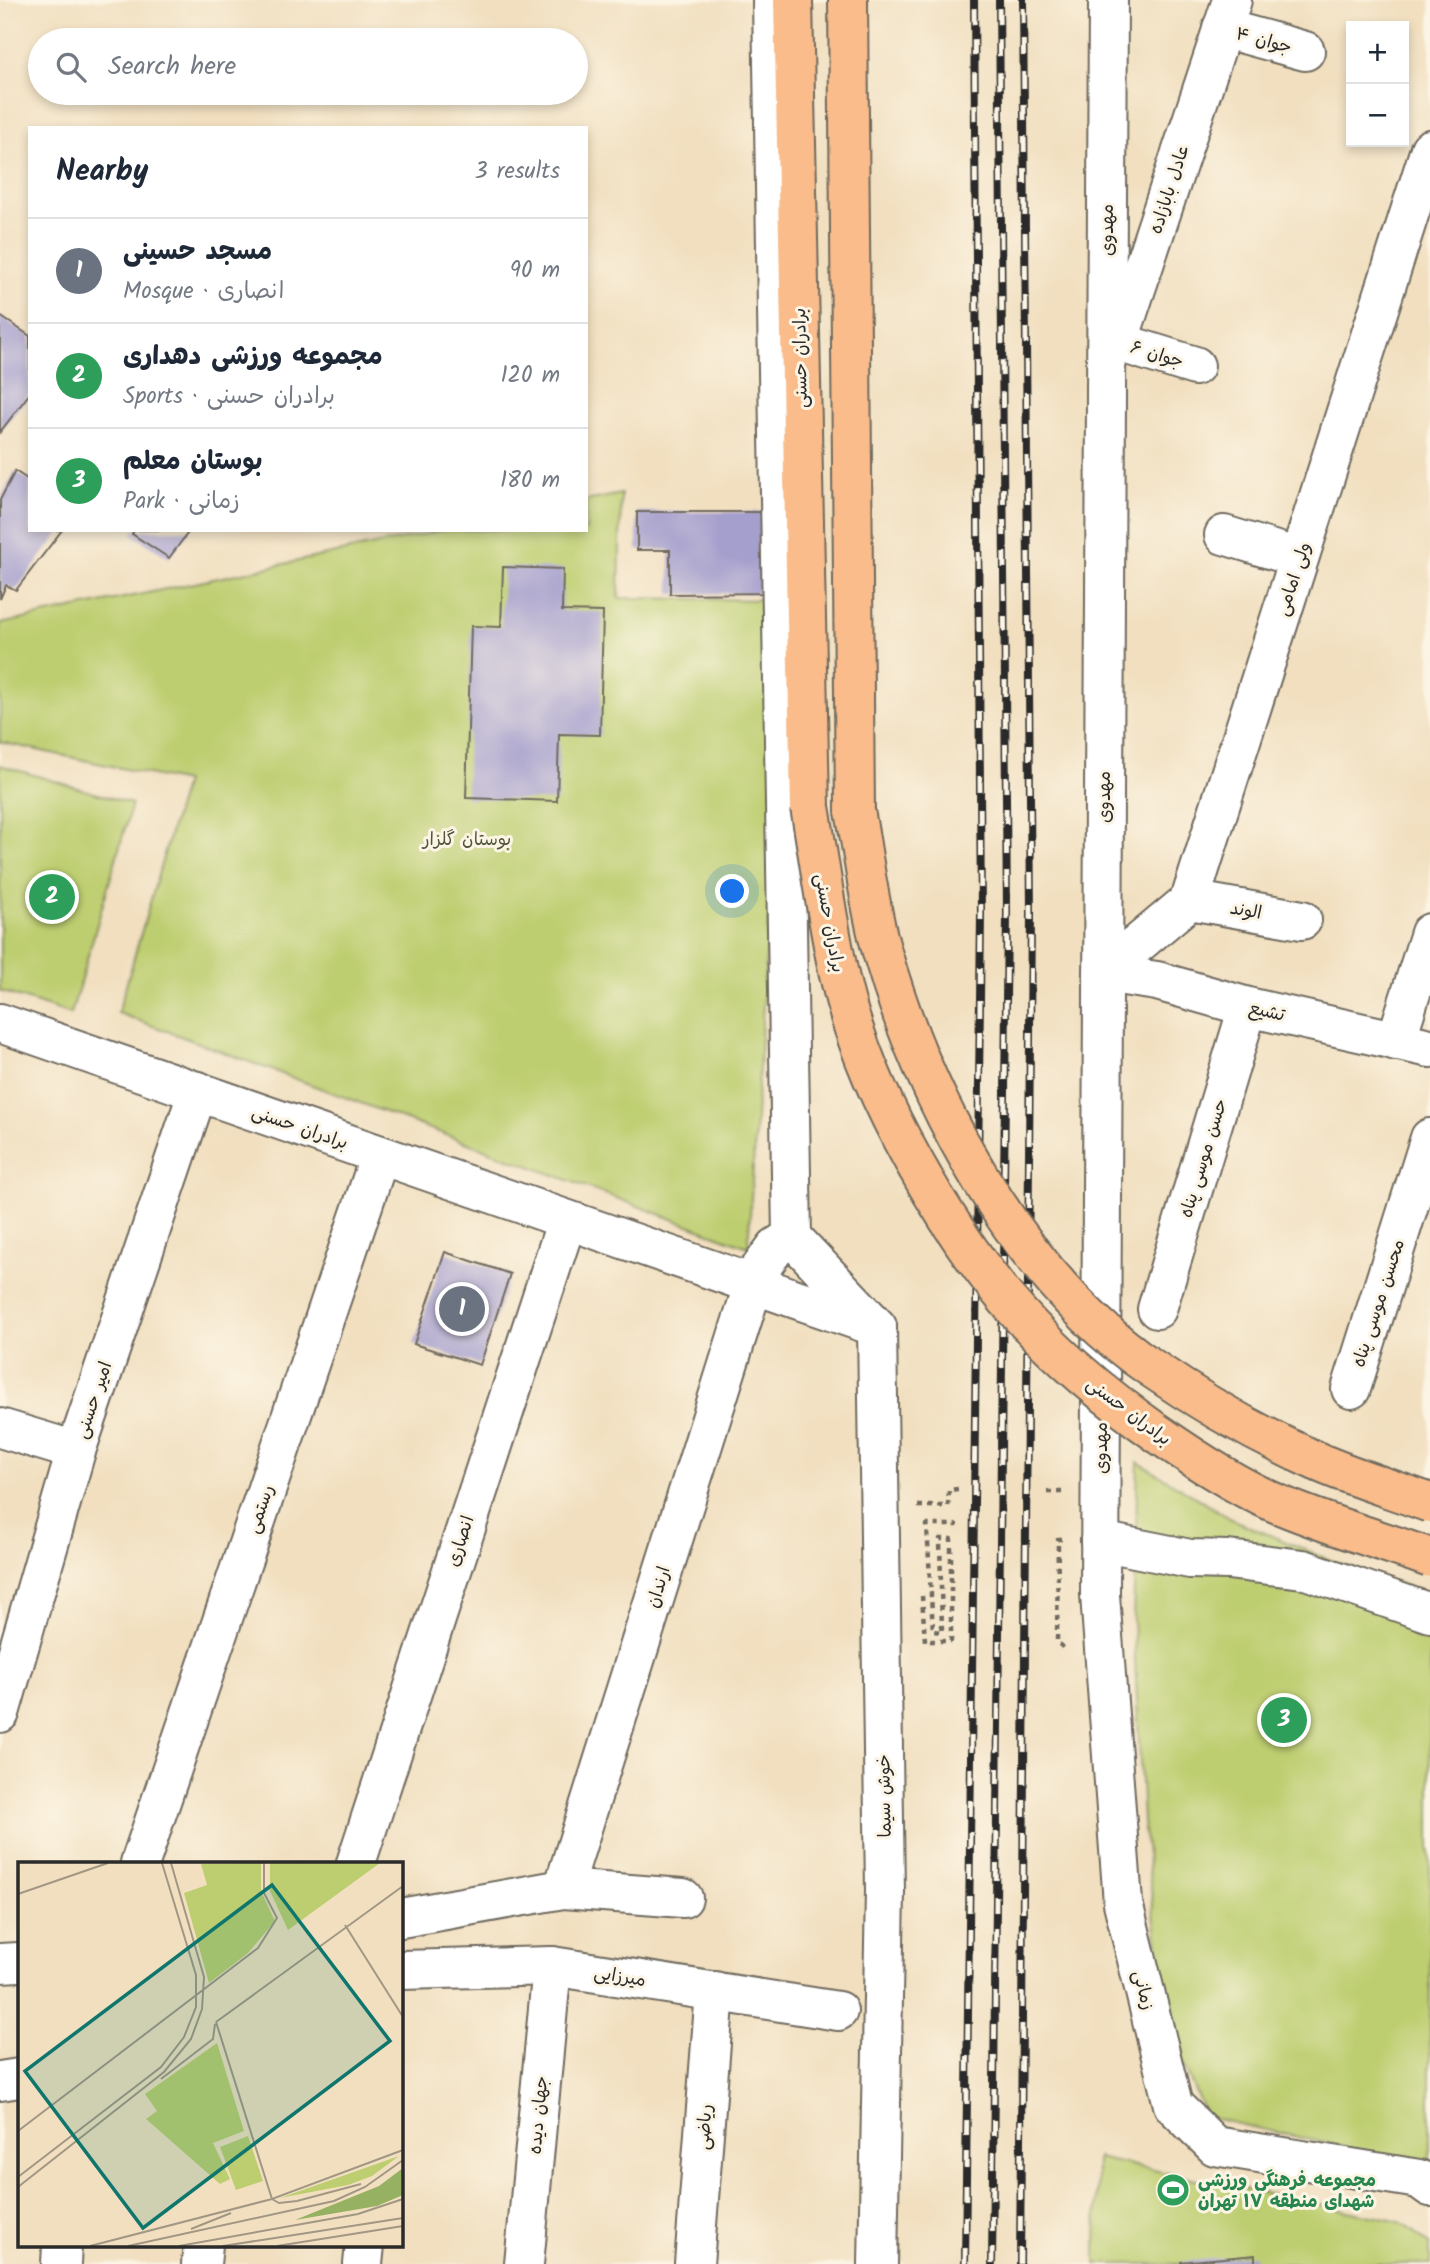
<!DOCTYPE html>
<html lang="en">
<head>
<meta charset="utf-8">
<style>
	body { margin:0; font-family:Kalam,"Playpen Sans Arabic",sans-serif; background:#f6f6f7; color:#1f2937 }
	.controls { position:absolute; right:21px; top:21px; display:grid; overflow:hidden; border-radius:0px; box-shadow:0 4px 10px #0003 }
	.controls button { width:63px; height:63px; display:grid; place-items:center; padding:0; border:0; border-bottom:2px solid #e0e1e3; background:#fff; color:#1f2937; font:35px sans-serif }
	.you { position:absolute; left:733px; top:892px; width:24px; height:24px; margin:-18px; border:5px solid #fff; border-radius:50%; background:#1a73e8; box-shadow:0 0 0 10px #1a73e833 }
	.badge { display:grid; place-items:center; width:46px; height:46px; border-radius:50%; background:#0b8043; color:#fff; font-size:23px; font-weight:700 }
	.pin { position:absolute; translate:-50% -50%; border:4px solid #fff; box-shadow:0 2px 7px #0006 }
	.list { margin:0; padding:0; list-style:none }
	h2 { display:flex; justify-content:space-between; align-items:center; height:91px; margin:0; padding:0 28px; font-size:30px }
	h2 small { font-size:23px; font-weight:400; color:#747a83 }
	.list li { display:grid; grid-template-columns:46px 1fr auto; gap:21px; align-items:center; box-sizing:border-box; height:105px; padding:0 28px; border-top:2px solid #e0e1e3 }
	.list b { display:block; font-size:26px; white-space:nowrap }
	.list p { margin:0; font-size:23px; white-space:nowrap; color:#747a83 }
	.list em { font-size:23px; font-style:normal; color:#747a83 }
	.icon { flex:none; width:38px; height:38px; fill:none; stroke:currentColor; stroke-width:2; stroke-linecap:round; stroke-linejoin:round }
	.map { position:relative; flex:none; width:1430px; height:2264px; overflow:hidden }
	.search { position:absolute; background:#fff; box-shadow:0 4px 10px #0003; left:28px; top:28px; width:560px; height:77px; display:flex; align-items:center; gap:18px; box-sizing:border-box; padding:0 24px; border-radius:38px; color:#747a83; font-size:26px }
	.panel { position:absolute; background:#fff; box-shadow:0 4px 10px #0003; left:28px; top:126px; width:560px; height:406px; border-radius:0px }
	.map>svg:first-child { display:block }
	.green { fill:#bdce70; stroke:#747c4e; stroke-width:2 }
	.building { fill:#a59fcd }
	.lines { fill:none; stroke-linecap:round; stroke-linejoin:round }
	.minor-casing { stroke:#706a5f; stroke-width:42 }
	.major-casing { stroke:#706a5f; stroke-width:42 }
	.path { stroke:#706a5f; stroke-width:4.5; stroke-dasharray:5 5; stroke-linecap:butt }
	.minor { stroke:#fff; stroke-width:38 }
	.major { stroke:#f9bc8a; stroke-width:38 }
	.rail-casing { stroke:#2b2b2b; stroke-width:8 }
	.rail { stroke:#fcf5e5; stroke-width:5; stroke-dasharray:16; stroke-linecap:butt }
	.major-bridge-casing { stroke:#706a5f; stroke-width:42; stroke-linecap:butt }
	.major-bridge { stroke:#f9bc8a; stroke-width:38 }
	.labels { text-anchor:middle; stroke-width:6; stroke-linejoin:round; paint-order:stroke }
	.street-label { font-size:18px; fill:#2b2b2b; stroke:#fcf5e5 }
	.park-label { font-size:18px; fill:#50543c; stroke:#fcf5e5 }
	.leisure-label { font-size:18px; font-weight:bold; fill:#27864d; stroke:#fcf5e5; text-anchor:start }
	.inset-road { fill:none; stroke:#a29784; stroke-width:2 }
	.view { fill:#0f766e; fill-opacity:0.15; stroke:#0f766e; stroke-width:3.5 }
	.inset-edge { fill:none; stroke:#2b2b2b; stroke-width:3.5 }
</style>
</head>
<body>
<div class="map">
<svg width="1430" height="2264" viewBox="0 0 1430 2264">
	<rect width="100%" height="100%" fill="#fcf5e5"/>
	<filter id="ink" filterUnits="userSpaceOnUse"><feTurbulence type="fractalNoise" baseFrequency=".0143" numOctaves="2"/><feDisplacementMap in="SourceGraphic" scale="14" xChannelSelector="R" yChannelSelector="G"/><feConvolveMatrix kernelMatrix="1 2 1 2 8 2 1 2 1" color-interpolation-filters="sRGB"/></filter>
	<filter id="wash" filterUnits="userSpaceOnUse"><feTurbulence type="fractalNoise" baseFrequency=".00686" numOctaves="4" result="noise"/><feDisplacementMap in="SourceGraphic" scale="28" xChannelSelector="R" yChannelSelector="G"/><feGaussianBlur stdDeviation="1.57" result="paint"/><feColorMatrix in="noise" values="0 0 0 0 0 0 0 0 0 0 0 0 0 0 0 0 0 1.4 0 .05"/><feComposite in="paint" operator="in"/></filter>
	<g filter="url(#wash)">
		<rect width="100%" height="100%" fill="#f1dfbf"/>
		<g class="green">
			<path d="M621 494 619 598 771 600 774 828 748 1247 118 1013 185 782 0 742V624L445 530H586V501Z"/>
			<path d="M0 765 132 804 71 1014 0 991Z"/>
			<path d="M1138 1462 1233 1520 1340 1564 1430 1594V2166L1206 2117 1179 2054 1162 1981 1143 1821 1133 1620Z"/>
			<path d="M1097 2158 1400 2222 1430 2244V2264H1096Z"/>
		</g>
		<g id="blocks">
			<g class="building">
				<path d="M0 316 30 336V393L0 432Z"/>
				<path d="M15 471 30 481V530H62L16 590 6 585 0 599V500Z"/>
				<path d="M637 512H770V593L670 594V550H637Z"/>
				<path d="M134 530H190L169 558 132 534Z"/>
				<path d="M503 567 563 569 562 611 603 612 600 735 559 734 557 801 466 798 471 626 501 627Z"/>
				<path d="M445 1252 510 1274 480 1365 414 1344Z"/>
				<path d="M1255 2255V2264H1181V2262Z"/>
			</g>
		</g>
	</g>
	<g filter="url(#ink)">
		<use href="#blocks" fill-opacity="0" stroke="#706a5f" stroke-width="2"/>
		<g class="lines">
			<defs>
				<g id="minor">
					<path d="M772 0 792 1237 877 1327"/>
					<path d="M1108 0 1100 1595 1123 1903 1173 2105 1215 2146 1419 2179 1430 2187"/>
					<path d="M1222 28 1305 51"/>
					<path d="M1118 342 1195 366"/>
					<path d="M1118 343 1232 0"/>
					<path d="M1224 535 1299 558"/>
					<path d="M1190 900 1302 920"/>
					<path d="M1103 973 1190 900 1430 149"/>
					<path d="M1103 973 1157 981 1248 1007 1430 1048"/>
					<path d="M0 1023 871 1325"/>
					<path d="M1396 1041 1430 933"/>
					<path d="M1157 1309 1248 1007"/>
					<path d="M877 1327 885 1891 878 2264"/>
					<path d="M1351 1389 1430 1138"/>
					<path d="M0 1428 76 1451"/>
					<path d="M1100 1541 1190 1559 1228 1560 1303 1569 1430 1613"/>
					<path d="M0 1713 76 1451 198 1091"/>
					<path d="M140 1863 380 1155"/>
					<path d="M356 1863 567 1220"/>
					<path d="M563 1889 757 1273 776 1247 792 1237"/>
					<path d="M401 1918 563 1889 683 1898"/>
					<path d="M0 1963 19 1962"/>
					<path d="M401 1970 552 1966 838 2011"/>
					<path d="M0 2081 19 2078"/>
					<path d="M61 2264 62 2245"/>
					<path d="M201 2264 203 2245"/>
					<path d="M363 2264 365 2245"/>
					<path d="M524 2264 552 1966"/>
					<path d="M694 2264 715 1991"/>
				</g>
				<g id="major">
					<path d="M793 0 810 807"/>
					<path d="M848 0 855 811"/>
				</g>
			</defs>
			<use href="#minor" class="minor-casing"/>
			<use href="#major" class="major-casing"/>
			<g class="path">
				<path d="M1047 1492H1063"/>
				<path d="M918 1506H948L949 1490 958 1489"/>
				<path d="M1062 1539H1058L1057 1642 1065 1649"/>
				<path d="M922 1596 925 1641H951V1539H940L942 1632 933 1631 927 1525H958"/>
			</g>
			<use href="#minor" class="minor"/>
			<use href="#major" class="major"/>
			<defs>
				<g id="rail">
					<path d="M965 2264 981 915 974 0"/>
					<path d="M992 2264 1007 913 999 0"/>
					<path d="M1020 2264 1031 913 1023 0"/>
				</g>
			</defs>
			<use href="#rail" class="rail-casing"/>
			<use href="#rail" class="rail"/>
			<defs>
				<g id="major-bridge">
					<path d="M810 807C820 864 827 923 840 979 854 1043 882 1104 913 1160 981 1282 1043 1353 1157 1433 1193 1458 1231 1483 1271 1501 1321 1523 1378 1539 1430 1558"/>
					<path d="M855 811C864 857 869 907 882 952 925 1102 1018 1277 1150 1367 1202 1403 1258 1435 1316 1461 1352 1477 1392 1489 1430 1503"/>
				</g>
			</defs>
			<use href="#major-bridge" class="major-bridge-casing"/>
			<use href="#major-bridge" class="major-bridge"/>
		</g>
	</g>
	<defs>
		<symbol id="stadium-disc" viewBox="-11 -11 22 22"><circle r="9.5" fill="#2e9e5b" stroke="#fcf5e5"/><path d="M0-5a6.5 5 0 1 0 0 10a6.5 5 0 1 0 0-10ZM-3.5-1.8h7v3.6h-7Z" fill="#fff"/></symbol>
	</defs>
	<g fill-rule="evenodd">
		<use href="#stadium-disc" x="1154" y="2171" width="38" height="38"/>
	</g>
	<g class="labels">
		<g class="street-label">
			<text transform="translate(1264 40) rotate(15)" y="6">جوان ۴</text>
			<text transform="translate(1169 189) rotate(-72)" y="6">عادل بابازاده</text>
			<text transform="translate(1107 230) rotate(-90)" y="6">مهدوی</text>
			<text transform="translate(1157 354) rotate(17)" y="6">جوان ۶</text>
			<text transform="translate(800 358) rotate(-91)" y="6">برادران حسنی</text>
			<text transform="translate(1293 579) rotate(-72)" y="6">ولی امامی</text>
			<text transform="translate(1104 797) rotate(-90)" y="6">مهدوی</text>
			<text transform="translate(1246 910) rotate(10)" y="6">الوند</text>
			<text transform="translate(830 923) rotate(80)" y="6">برادران حسنی</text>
			<text transform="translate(1267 1011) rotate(13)" y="6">تشیع</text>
			<text transform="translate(300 1127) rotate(19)" y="6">برادران حسنی</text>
			<text transform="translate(1203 1158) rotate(-73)" y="6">حسن موسی پناه</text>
			<text transform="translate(1378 1303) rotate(-72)" y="6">محسن موسی پناه</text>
			<text transform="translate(93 1400) rotate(-71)" y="6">امیر حسنی</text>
			<text transform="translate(1129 1411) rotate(37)" y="6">برادران حسنی</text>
			<text transform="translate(1101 1448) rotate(-90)" y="6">مهدوی</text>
			<text transform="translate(260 1509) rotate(-71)" y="6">رستمی</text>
			<text transform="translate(460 1541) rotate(-72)" y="6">انصاری</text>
			<text transform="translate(658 1587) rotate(-73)" y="6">ارندان</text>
			<text transform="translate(884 1796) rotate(-91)" y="6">خوش سیما</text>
			<text transform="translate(620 1976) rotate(9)" y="6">میرزایی</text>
			<text transform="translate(1144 1990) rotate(76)" y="6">زمانی</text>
			<text transform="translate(538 2115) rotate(-85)" y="6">جهان دیده</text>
			<text transform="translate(704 2127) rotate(-86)" y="6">ریاضی</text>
		</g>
		<g class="park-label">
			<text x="467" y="845">بوستان گلزار</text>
		</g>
		<g class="leisure-label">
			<text x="1198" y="2186">مجموعه فرهنگی ورزشی<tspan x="1198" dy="21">شهدای منطقه ۱۷ تهران</tspan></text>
		</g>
	</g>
	<g transform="translate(18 1862)">
		<rect width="385" height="385" fill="#f1dfbf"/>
		<path d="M243 1V29L257 59 230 91 191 121 166 31 189 23 183 2ZM252 1H362L270 68 252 29ZM199 181 226 269 195 281 212 317 202 322 128 257 139 249 127 232ZM230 274 245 319 218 328 202 285ZM381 294 354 314 330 323 262 336Z" fill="#bdce70"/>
		<path d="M385 306V333L359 344 277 358 361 324Z" fill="#96b162"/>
		<path class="inset-road" d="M0 32 90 1M327 63 385 155M198 160 254 337 385 288M198 160 385 24M143 217 195 177 197 162M0 269 240 86 259 56 246 31V1M0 315 143 205 166 175 178 145V113L144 1M0 325 146 210 173 177 184 147 186 115 153 1M254 337 261 341 279 339 343 322M173 367 213 351M72 384 254 337M110 384 316 339 347 325 385 298M161 384 340 352 385 337M205 384 385 356M259 384 385 364"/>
		<path class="view" d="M254 23 372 179 125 366 7 209Z"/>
		<rect width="385" height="385" class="inset-edge"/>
	</g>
</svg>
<div class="controls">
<button>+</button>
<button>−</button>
</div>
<div class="you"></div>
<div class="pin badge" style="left:462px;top:1309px;background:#6b7280">1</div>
<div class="pin badge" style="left:52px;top:897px;background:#2e9e5b">2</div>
<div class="pin badge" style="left:1284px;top:1720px;background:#2e9e5b">3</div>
<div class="search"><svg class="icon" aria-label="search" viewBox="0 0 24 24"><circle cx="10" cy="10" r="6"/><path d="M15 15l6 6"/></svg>Search here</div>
<section class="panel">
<h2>Nearby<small>3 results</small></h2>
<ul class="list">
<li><span class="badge" style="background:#6b7280">1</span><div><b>مسجد حسینی</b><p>Mosque · انصاری</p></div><em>90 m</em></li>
<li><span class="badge" style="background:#2e9e5b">2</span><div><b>مجموعه ورزشی دهداری</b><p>Sports · برادران حسنی</p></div><em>120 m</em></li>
<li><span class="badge" style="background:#2e9e5b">3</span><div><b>بوستان معلم</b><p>Park · زمانی</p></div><em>180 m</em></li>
</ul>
</section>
</div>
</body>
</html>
